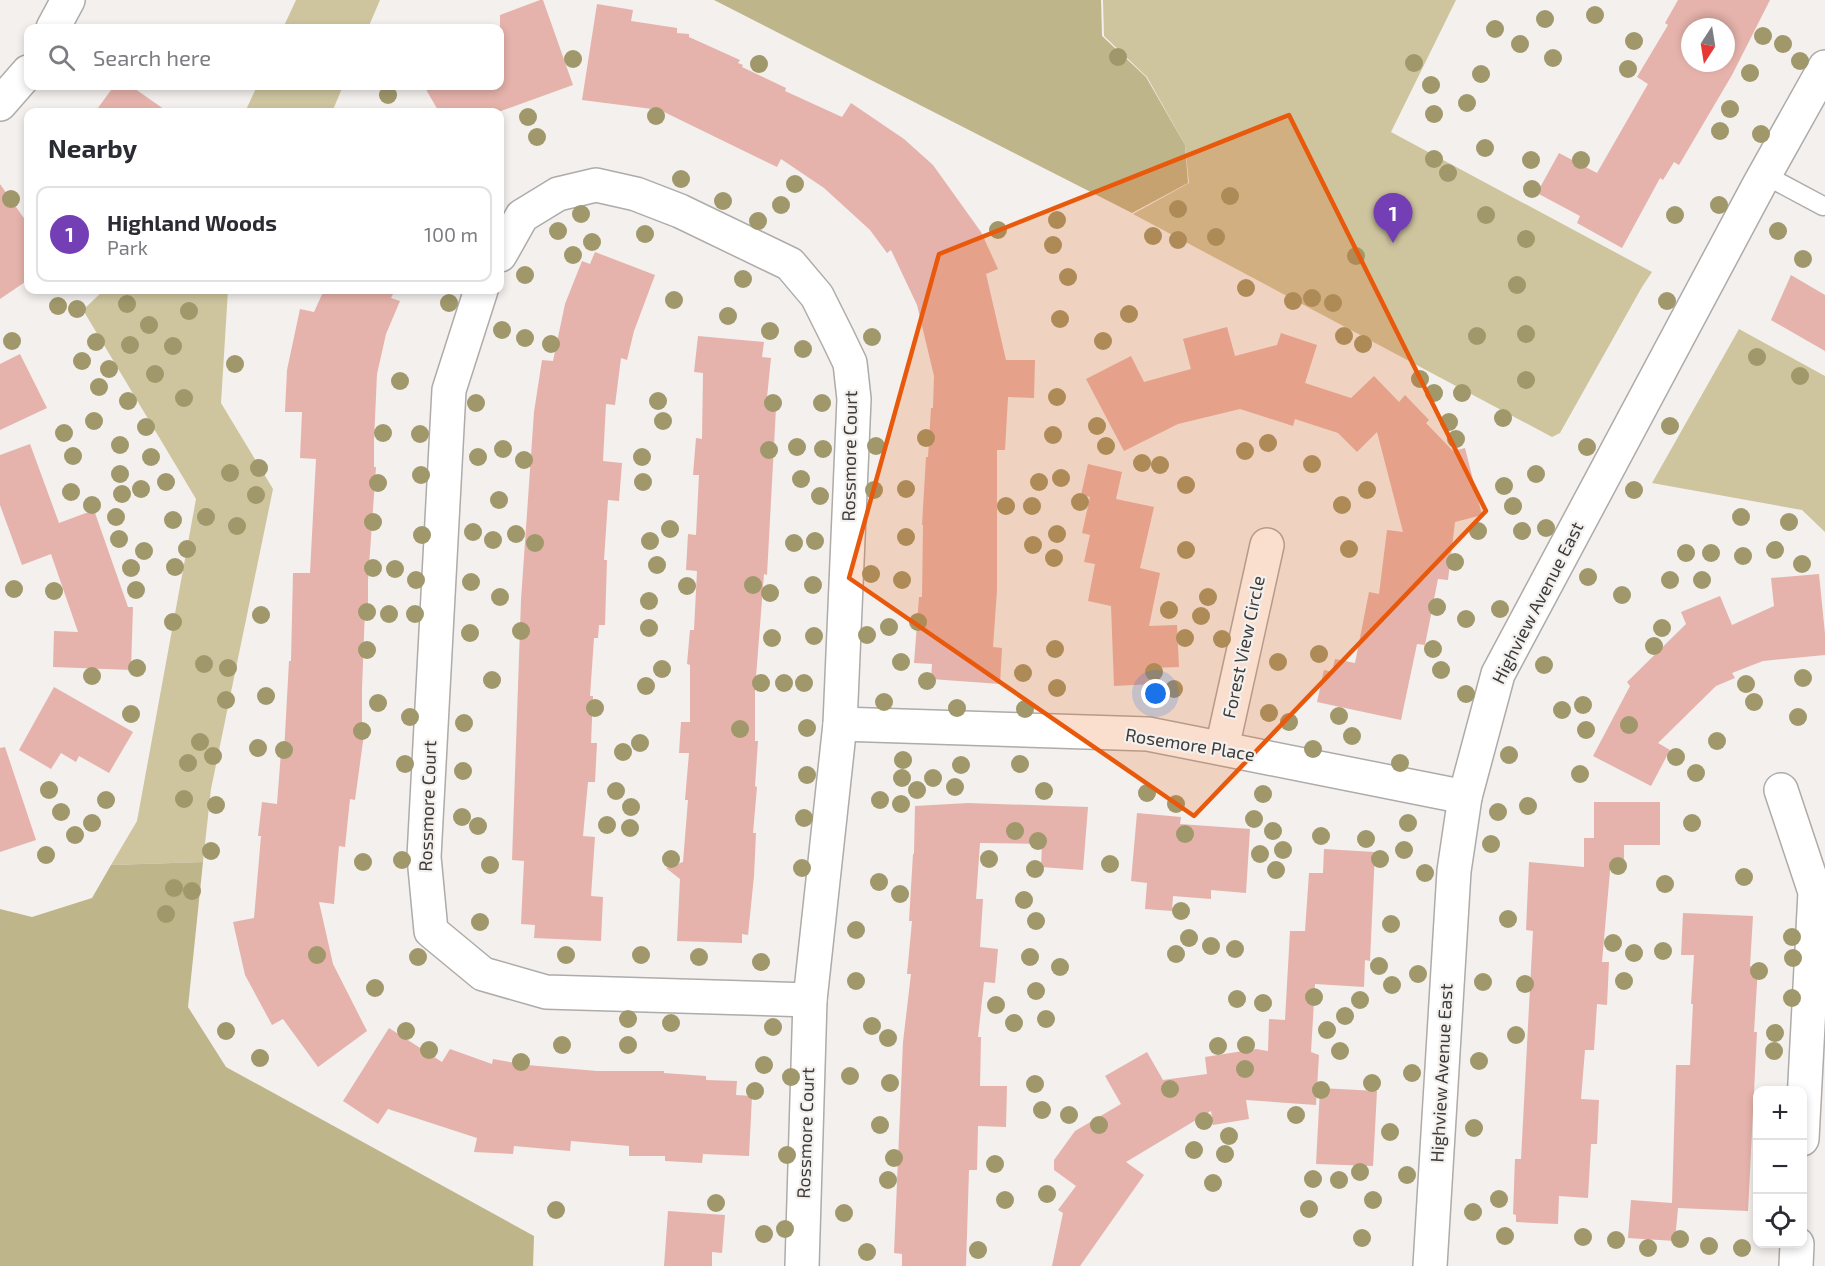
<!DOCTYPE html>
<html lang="en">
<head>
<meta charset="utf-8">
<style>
	body { margin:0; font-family:"Exo 2",sans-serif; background:#f2f2f3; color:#2b2b33 }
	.controls { position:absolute; right:18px; bottom:18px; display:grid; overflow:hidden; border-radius:12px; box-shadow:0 3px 9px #0003 }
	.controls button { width:54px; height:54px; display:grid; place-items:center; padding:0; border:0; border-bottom:2px solid #e1e1e2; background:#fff; color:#2b2b33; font:30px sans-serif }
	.compass { position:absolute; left:1681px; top:18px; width:54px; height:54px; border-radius:50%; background:#fff; box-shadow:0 3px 9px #0003; rotate:192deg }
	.you { position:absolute; left:1156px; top:694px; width:21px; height:21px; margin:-15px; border:4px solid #fff; border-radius:50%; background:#1a73e8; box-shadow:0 0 0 9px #1a73e833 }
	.badge { display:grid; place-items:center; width:39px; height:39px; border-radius:50%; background:#743eb4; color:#fff; font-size:20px; font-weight:700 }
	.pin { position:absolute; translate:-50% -50px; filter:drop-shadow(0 2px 3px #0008) }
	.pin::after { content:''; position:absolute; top:32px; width:21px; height:18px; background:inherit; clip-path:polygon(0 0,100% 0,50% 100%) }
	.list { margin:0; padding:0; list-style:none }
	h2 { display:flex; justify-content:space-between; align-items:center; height:78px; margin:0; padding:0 24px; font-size:26px }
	h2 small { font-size:20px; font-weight:400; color:#7c7c81 }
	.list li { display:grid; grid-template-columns:39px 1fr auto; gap:18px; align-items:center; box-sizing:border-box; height:96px; margin:0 12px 12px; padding:0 12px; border:2px solid #e1e1e2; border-radius:12px }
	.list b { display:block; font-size:22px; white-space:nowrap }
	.list p { margin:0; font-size:20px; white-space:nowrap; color:#7c7c81 }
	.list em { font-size:20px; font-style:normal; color:#7c7c81 }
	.icon { flex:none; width:33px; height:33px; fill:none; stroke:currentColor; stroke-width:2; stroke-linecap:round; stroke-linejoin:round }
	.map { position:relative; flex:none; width:1825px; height:1266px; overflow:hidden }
	.search { position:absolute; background:#fff; box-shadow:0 3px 9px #0003; left:24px; top:24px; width:480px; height:66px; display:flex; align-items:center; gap:15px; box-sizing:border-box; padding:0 21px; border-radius:12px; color:#7c7c81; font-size:22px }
	.panel { position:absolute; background:#fff; box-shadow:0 3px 9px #0003; left:24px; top:108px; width:480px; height:186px; border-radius:12px }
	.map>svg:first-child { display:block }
	.green { fill:#cec59f }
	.forest { fill:#bfb58a }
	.building { fill:#e5b3ab; fill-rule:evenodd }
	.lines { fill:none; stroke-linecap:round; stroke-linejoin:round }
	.lane-casing { stroke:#aeaba9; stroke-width:21 }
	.street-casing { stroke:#aeaba9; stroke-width:36 }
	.lane { stroke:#fff; stroke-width:18 }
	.street { stroke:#fff; stroke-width:33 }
	.tree { fill:#a0976b }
	.marked { fill:#e8590c; fill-opacity:0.2; stroke:#e8590c; stroke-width:4.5; stroke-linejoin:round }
	.labels { text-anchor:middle; stroke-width:4.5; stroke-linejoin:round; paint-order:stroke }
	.street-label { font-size:18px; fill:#3c3b3a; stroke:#f3f0ee }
</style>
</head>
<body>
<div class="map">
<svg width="1825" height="1266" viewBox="0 0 1825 1266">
	<rect width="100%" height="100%" fill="#f3f0ee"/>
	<g class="green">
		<path d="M296 0H380L368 28H283Z"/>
		<path d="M1103 0H1456L1391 132 1652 272 1642 287 1560 433 1552 437 1133 214 1189 183 1185 145 1147 77 1104 36Z"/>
		<path d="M257 86H343L332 112H245Z"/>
		<path d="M104 290H228L221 403 273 489 211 789 203 862 111 865 137 821 196 499 83 310Z"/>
		<path d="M1739 329 1825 376V532L1802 510 1652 483Z"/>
	</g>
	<g class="forest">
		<path d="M714 0H1101L1102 36 1146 77 1185 145 1188 183 1132 213Z"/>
		<path d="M203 862 188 1007 226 1067 534 1236 533 1266H0V909L32 917 92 898 111 865Z"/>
	</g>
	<g class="building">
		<path d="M540 0H543L573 85 498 112H439L424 86H500V15Z"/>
		<path d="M1678 0H1770L1732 75 1679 165 1674 162 1663 180 1660 178 1622 248 1577 223 1580 216 1537 193 1559 153 1597 173 1648 84 1637 77 1668 25 1665 23ZM1690 27H1726V63H1690Z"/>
		<path d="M597 4 633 10 631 21 677 28V33L689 34V37L740 60 738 63 743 65 742 67 786 88 785 91 842 117 851 103 904 139 933 165 981 232 998 269 986 274 1006 360H1035L1034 398 1008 397 1005 450H997V590L993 647 1002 648 1000 684 931 679 932 664 914 663 919 597H922L923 525H922L926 457H928L931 408H933L934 376 917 305 891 250 887 253 870 230 824 188 781 159 777 167 660 110 582 100Z"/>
		<path d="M114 86H131L168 112H95Z"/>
		<path d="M0 184 28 224V280L0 299Z"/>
		<path d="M595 252 655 275 634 331 627 360 621 358 615 405 606 404 603 461 622 463 619 501 608 500 604 560H607L605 625H599L598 638H594L590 696H593L591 743H597L595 782H588L583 836 595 837 591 896 603 897 601 941 534 938 535 925 521 924 524 861 512 860 521 600 534 412 542 360 553 361 565 304 582 261 590 264Z"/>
		<path d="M1791 275 1825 295V351L1771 320Z"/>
		<path d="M324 290H395L391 298 400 301 386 334 377 374 374 441V467H376L368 580V609H365L362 689V733L364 734 355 800 350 799 345 847 339 846 334 904 319 902 333 964 367 1031 318 1067 283 1019 272 1025 245 975 233 922 254 918 261 836H258L262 802 277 804 281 752 284 753 289 661H291L293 573H310L316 459 300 458 302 412H285L287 370 300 309 314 312Z"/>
		<path d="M1227 327 1235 356 1277 345 1281 333 1317 345 1305 383 1351 398 1374 376 1399 402 1405 395 1429 420 1426 423 1453 451 1465 448 1482 515 1455 522 1448 580 1438 579 1425 645 1417 644 1401 720 1317 702 1324 670 1332 672 1335 659 1355 663 1369 592 1379 594 1387 530 1403 532 1377 432 1357 452 1338 433 1295 419 1293 426 1240 409 1178 424 1124 451 1086 379 1131 356 1144 382 1191 369 1183 339Z"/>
		<path d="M698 336 764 342 762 357 771 358 766 407 776 408 767 575 764 574 755 690V741H758L755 786 757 787 753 833H756L754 876 748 935 742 934V943L677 941 680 879 666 868 683 862 688 800H685L689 753H679L681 722H690V665L687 664 690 630H694L697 571 686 570 688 534 696 535 699 475H693L696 438 702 439 703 373 694 372Z"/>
		<path d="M20 354 47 408 0 430V364Z"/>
		<path d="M30 444 59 523 94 510 128 607H133L131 670 53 667 54 631 78 632 51 554 22 565 0 505V455Z"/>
		<path d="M1088 464 1122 472 1116 499 1154 507 1140 568 1160 573 1149 626 1177 625 1179 667 1152 668 1153 684 1114 686 1111 606 1088 601 1095 564 1084 562 1090 535 1082 533 1090 497 1081 495Z"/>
		<path d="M1819 574 1825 634V655L1763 661 1732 673 1735 678 1716 686 1658 743 1670 750 1651 786 1593 756 1630 686 1627 682 1686 624 1681 612 1720 596 1732 625 1774 606 1771 578Z"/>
		<path d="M54 687 133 732 109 773 79 756 76 762 61 753 51 769 19 750Z"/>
		<path d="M5 747 36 840 0 852V748Z"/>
		<path d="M1594 802H1660V845H1624V860H1611L1602 962H1609L1607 1005 1597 1004 1594 1050H1585L1581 1099 1599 1100 1597 1144H1591L1588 1198 1559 1196 1558 1224 1516 1222V1215L1513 1214 1515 1159H1521L1533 931 1526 930 1529 862 1584 867V838H1594Z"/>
		<path d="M968 803 1088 807 1083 870 1041 867 1042 844 980 843 976 899H983L980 947 998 949 995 983 984 982 978 1037H981L980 1086H1007L1006 1127 978 1126 977 1170H969L966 1266H902V1254L894 1253 903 1042 911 974H907L912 921H909L913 854H914L915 806Z"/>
		<path d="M1137 813 1181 817 1180 824 1250 829 1246 893 1211 890V899L1173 896 1172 911 1145 909 1147 883 1131 881Z"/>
		<path d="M1324 849 1375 852 1370 961 1365 960 1364 987 1315 984 1311 1052 1319 1055 1316 1105 1246 1100 1249 1119 1213 1125 1211 1111 1126 1162 1144 1175 1080 1266H1052L1063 1213 1058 1210 1076 1186 1054 1170V1160L1075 1131 1121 1104 1105 1076 1147 1052 1163 1080 1207 1074 1205 1057 1256 1049 1268 1051 1269 1019 1285 1020 1290 931H1305L1309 873H1323Z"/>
		<path d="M1683 913 1753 916 1750 966 1758 967 1754 1032H1757L1748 1211 1678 1208 1675 1241 1628 1238 1631 1200 1672 1203 1676 1065H1690L1693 1004H1691L1694 955H1681Z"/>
		<path d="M389 1028 442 1062 450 1049 492 1064 493 1059 527 1065 597 1071H664V1073L706 1076V1080L737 1081 736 1095 752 1096 749 1156 703 1154 702 1163 665 1161V1156H629V1146L571 1141 570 1151 514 1146 513 1154 474 1152 477 1138 388 1109 378 1124 343 1101Z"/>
		<path d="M1320 1088 1377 1091 1373 1166 1316 1164Z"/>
		<path d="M668 1211 725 1215 722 1253 712 1252V1266H664Z"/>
	</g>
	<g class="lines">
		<defs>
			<path id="lane" d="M1765 175 1823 206"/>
			<g id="street">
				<path d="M53 28 68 0"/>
				<path d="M0 104 28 72"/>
				<path d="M500 255 522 216 558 194 596 185 636 194 680 211 790 264 817 296 838 338 850 363 854 399 840 724 810 1000 802 1266"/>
				<path d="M481 290 449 390 424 857 431 931 483 974 546 992 810 1000"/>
				<path d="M840 724 1148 734 1465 797"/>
				<path d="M1222 748 1267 545"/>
				<path d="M1781 790 1815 892 1802 1139"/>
				<path d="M1430 1266 1454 871 1465 797 1498 674 1759 185 1825 67"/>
				<path d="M1796 1266 1797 1244"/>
			</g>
		</defs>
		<use href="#lane" class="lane-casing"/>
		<use href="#street" class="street-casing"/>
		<use href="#lane" class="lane"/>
		<use href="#street" class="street"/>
	</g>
	<g class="tree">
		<circle cx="1595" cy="15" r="9"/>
		<circle cx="1545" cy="19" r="9"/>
		<circle cx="1495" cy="29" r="9"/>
		<circle cx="1763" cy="36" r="9"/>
		<circle cx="1634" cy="41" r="9"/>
		<circle cx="1520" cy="44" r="9"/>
		<circle cx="1783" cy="44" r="9"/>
		<circle cx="1118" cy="57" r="9"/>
		<circle cx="1553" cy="58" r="9"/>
		<circle cx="573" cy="59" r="9"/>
		<circle cx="1800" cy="61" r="9"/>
		<circle cx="1414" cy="63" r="9"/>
		<circle cx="759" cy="64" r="9"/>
		<circle cx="1628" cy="69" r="9"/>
		<circle cx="1750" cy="73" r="9"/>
		<circle cx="1481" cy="74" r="9"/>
		<circle cx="1431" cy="85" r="9"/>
		<circle cx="388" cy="95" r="9"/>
		<circle cx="1467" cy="103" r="9"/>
		<circle cx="1730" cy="109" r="9"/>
		<circle cx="1434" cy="114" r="9"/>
		<circle cx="656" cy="116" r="9"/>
		<circle cx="528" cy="117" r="9"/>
		<circle cx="1720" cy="131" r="9"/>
		<circle cx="1761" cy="134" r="9"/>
		<circle cx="537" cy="137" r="9"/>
		<circle cx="1485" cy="148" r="9"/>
		<circle cx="1434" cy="159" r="9"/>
		<circle cx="1531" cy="160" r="9"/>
		<circle cx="1581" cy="160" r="9"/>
		<circle cx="1448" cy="173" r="9"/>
		<circle cx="681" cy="179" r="9"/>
		<circle cx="795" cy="184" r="9"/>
		<circle cx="1532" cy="189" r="9"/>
		<circle cx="1230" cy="196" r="9"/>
		<circle cx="11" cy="199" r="9"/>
		<circle cx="723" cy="201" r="9"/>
		<circle cx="781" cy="205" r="9"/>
		<circle cx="1719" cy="205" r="9"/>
		<circle cx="1178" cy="209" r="9"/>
		<circle cx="581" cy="214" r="9"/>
		<circle cx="1486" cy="215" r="9"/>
		<circle cx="1675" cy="215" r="9"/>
		<circle cx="1057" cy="220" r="9"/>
		<circle cx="758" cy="221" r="9"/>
		<circle cx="998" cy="230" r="9"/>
		<circle cx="558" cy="231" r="9"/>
		<circle cx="1778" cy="231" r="9"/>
		<circle cx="645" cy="234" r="9"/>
		<circle cx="1153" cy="236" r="9"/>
		<circle cx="1216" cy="237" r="9"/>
		<circle cx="1526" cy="239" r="9"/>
		<circle cx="1178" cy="240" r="9"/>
		<circle cx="592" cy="242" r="9"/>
		<circle cx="1053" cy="245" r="9"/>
		<circle cx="573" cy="255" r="9"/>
		<circle cx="1356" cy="256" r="9"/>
		<circle cx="1803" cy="259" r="9"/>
		<circle cx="525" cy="275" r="9"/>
		<circle cx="1068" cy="277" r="9"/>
		<circle cx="743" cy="279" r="9"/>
		<circle cx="1517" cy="285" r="9"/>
		<circle cx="1246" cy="288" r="9"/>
		<circle cx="1312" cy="298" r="9"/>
		<circle cx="674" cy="300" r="9"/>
		<circle cx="1293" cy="301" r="9"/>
		<circle cx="1667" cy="301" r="9"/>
		<circle cx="449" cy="303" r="9"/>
		<circle cx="1333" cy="303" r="9"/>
		<circle cx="127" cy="304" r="9"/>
		<circle cx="58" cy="306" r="9"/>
		<circle cx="77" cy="309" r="9"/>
		<circle cx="189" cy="311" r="9"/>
		<circle cx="1129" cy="314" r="9"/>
		<circle cx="728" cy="316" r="9"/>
		<circle cx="1060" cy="319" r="9"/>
		<circle cx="149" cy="325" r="9"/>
		<circle cx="502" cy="330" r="9"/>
		<circle cx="770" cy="331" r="9"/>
		<circle cx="1526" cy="334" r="9"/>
		<circle cx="1344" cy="336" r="9"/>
		<circle cx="1477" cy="336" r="9"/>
		<circle cx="872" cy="337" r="9"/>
		<circle cx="525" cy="338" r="9"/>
		<circle cx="12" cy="341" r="9"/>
		<circle cx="1103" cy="341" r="9"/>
		<circle cx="96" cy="342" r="9"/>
		<circle cx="551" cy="344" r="9"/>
		<circle cx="1363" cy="344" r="9"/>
		<circle cx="130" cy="345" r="9"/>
		<circle cx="173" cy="346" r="9"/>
		<circle cx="803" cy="349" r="9"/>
		<circle cx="1757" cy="357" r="9"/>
		<circle cx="82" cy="361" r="9"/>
		<circle cx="235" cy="364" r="9"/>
		<circle cx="109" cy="369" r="9"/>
		<circle cx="155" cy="374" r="9"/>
		<circle cx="1800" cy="376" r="9"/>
		<circle cx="1420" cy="379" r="9"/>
		<circle cx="1526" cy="380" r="9"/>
		<circle cx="400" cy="381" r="9"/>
		<circle cx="99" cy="387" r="9"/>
		<circle cx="1434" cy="393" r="9"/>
		<circle cx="1462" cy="393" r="9"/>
		<circle cx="1057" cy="397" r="9"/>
		<circle cx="184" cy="398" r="9"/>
		<circle cx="128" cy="401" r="9"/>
		<circle cx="658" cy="401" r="9"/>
		<circle cx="476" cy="403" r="9"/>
		<circle cx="773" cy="403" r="9"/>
		<circle cx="822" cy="403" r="9"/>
		<circle cx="1503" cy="418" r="9"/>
		<circle cx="94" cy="421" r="9"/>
		<circle cx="663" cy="421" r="9"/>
		<circle cx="1449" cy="422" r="9"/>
		<circle cx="1097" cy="426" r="9"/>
		<circle cx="1670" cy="426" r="9"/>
		<circle cx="146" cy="427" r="9"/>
		<circle cx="64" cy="433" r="9"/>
		<circle cx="383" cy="433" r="9"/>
		<circle cx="420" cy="434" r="9"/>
		<circle cx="1053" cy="435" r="9"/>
		<circle cx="926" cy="438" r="9"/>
		<circle cx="1456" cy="439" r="9"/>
		<circle cx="1268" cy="443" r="9"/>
		<circle cx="120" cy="445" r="9"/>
		<circle cx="876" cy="446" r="9"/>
		<circle cx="1106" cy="446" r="9"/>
		<circle cx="797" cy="447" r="9"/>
		<circle cx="1587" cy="447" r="9"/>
		<circle cx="503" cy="449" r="9"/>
		<circle cx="823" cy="449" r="9"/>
		<circle cx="769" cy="450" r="9"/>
		<circle cx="1245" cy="451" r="9"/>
		<circle cx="73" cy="456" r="9"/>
		<circle cx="151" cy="457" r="9"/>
		<circle cx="478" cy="457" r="9"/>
		<circle cx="642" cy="457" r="9"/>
		<circle cx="524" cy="460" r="9"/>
		<circle cx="1142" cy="463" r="9"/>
		<circle cx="1312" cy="464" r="9"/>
		<circle cx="1160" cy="465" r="9"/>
		<circle cx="259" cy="468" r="9"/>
		<circle cx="230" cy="473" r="9"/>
		<circle cx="120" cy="474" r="9"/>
		<circle cx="1536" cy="474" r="9"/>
		<circle cx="421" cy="475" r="9"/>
		<circle cx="1061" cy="478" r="9"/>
		<circle cx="801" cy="479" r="9"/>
		<circle cx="166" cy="482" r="9"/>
		<circle cx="643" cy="482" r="9"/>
		<circle cx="1039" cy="482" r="9"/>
		<circle cx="378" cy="483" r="9"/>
		<circle cx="1186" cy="485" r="9"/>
		<circle cx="1504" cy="486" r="9"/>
		<circle cx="141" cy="489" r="9"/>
		<circle cx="906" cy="489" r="9"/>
		<circle cx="874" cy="490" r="9"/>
		<circle cx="1367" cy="490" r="9"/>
		<circle cx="1634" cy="490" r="9"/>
		<circle cx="71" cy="492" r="9"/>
		<circle cx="122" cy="494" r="9"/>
		<circle cx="256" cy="495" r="9"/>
		<circle cx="820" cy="496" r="9"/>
		<circle cx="499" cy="500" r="9"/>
		<circle cx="1080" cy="502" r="9"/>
		<circle cx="92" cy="505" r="9"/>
		<circle cx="1342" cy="505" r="9"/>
		<circle cx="1006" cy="506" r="9"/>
		<circle cx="1032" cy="506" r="9"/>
		<circle cx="1513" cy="506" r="9"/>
		<circle cx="116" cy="517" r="9"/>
		<circle cx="206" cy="517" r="9"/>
		<circle cx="1741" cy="517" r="9"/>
		<circle cx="173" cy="520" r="9"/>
		<circle cx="373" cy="522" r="9"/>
		<circle cx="1789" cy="522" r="9"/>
		<circle cx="237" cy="526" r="9"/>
		<circle cx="1546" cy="528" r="9"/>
		<circle cx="670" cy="529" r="9"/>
		<circle cx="1478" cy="531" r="9"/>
		<circle cx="1522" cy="531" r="9"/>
		<circle cx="473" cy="532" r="9"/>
		<circle cx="516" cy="534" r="9"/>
		<circle cx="1057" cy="534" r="9"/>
		<circle cx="422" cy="535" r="9"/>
		<circle cx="906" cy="537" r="9"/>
		<circle cx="119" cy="539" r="9"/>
		<circle cx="493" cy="540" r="9"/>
		<circle cx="650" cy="541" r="9"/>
		<circle cx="815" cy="541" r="9"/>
		<circle cx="535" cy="543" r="9"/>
		<circle cx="794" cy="543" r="9"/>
		<circle cx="1033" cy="545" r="9"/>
		<circle cx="187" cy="549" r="9"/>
		<circle cx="1349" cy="549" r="9"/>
		<circle cx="1186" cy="550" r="9"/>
		<circle cx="1775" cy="550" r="9"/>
		<circle cx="144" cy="551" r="9"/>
		<circle cx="1686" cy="553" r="9"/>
		<circle cx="1711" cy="553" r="9"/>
		<circle cx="1743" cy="556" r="9"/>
		<circle cx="1054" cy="558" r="9"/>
		<circle cx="1455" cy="562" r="9"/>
		<circle cx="1802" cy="564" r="9"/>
		<circle cx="657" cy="565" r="9"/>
		<circle cx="175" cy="567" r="9"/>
		<circle cx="131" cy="568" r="9"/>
		<circle cx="373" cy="568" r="9"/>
		<circle cx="395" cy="569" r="9"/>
		<circle cx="871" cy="574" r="9"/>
		<circle cx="1588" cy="577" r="9"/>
		<circle cx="416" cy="580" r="9"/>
		<circle cx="902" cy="580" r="9"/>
		<circle cx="1670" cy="580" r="9"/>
		<circle cx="1702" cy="580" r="9"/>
		<circle cx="471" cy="582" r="9"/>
		<circle cx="753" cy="585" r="9"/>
		<circle cx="813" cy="585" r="9"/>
		<circle cx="687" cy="586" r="9"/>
		<circle cx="14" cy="589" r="9"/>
		<circle cx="136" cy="590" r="9"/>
		<circle cx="54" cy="591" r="9"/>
		<circle cx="770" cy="593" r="9"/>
		<circle cx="1622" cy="595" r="9"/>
		<circle cx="500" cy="597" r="9"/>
		<circle cx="1208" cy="597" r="9"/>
		<circle cx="649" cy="601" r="9"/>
		<circle cx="1437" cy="607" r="9"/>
		<circle cx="1500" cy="609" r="9"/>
		<circle cx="1169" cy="610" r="9"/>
		<circle cx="367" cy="612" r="9"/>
		<circle cx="389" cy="614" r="9"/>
		<circle cx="415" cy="614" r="9"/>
		<circle cx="261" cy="615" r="9"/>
		<circle cx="1201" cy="616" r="9"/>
		<circle cx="1466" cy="619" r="9"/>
		<circle cx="173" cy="622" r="9"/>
		<circle cx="918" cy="622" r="9"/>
		<circle cx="889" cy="627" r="9"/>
		<circle cx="649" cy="628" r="9"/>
		<circle cx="1662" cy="628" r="9"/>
		<circle cx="521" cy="631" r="9"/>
		<circle cx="470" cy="633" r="9"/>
		<circle cx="867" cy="635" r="9"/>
		<circle cx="814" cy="636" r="9"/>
		<circle cx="772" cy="638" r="9"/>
		<circle cx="1185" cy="638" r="9"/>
		<circle cx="1222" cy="639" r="9"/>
		<circle cx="1654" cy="646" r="9"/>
		<circle cx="1055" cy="649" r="9"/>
		<circle cx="1433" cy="649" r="9"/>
		<circle cx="367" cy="650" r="9"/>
		<circle cx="1319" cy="654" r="9"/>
		<circle cx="901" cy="662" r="9"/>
		<circle cx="1278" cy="662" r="9"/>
		<circle cx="204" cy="664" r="9"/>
		<circle cx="1544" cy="665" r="9"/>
		<circle cx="137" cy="668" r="9"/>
		<circle cx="228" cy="668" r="9"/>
		<circle cx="662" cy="669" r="9"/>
		<circle cx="1441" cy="670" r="9"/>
		<circle cx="1154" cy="672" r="9"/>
		<circle cx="1023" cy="673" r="9"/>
		<circle cx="92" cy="676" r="9"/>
		<circle cx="1803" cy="678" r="9"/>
		<circle cx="492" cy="680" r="9"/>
		<circle cx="927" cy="681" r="9"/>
		<circle cx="761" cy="683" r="9"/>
		<circle cx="784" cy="683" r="9"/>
		<circle cx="804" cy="683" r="9"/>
		<circle cx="1746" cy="684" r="9"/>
		<circle cx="646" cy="686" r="9"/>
		<circle cx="1057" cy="688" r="9"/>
		<circle cx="1174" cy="689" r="9"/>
		<circle cx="1466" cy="694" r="9"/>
		<circle cx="266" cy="696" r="9"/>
		<circle cx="226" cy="700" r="9"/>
		<circle cx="884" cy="702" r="9"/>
		<circle cx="1754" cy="702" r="9"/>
		<circle cx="378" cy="703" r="9"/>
		<circle cx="1583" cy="705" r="9"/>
		<circle cx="595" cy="708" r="9"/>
		<circle cx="957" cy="708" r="9"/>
		<circle cx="1025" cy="709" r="9"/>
		<circle cx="1562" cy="710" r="9"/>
		<circle cx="1269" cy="713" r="9"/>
		<circle cx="131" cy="714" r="9"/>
		<circle cx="1339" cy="716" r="9"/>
		<circle cx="410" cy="717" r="9"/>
		<circle cx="1798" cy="717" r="9"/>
		<circle cx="1289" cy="722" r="9"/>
		<circle cx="464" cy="723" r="9"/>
		<circle cx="1629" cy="725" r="9"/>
		<circle cx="807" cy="728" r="9"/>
		<circle cx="740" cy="729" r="9"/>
		<circle cx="1586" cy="730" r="9"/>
		<circle cx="362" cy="731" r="9"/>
		<circle cx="1352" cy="736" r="9"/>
		<circle cx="1717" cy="741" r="9"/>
		<circle cx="200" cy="742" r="9"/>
		<circle cx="640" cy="743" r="9"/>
		<circle cx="258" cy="748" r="9"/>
		<circle cx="1313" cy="749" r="9"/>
		<circle cx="284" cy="750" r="9"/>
		<circle cx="623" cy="752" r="9"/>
		<circle cx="1509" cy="755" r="9"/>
		<circle cx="213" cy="756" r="9"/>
		<circle cx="1676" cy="757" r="9"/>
		<circle cx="903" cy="760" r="9"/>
		<circle cx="188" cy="763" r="9"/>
		<circle cx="1400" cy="763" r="9"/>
		<circle cx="405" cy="764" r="9"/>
		<circle cx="1020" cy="764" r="9"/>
		<circle cx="961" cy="765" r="9"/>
		<circle cx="463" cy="771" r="9"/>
		<circle cx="1696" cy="773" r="9"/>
		<circle cx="1580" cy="774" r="9"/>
		<circle cx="807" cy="775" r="9"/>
		<circle cx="902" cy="778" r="9"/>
		<circle cx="933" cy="778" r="9"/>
		<circle cx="955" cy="787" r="9"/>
		<circle cx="49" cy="790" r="9"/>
		<circle cx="917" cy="790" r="9"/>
		<circle cx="616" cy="791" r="9"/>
		<circle cx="1044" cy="791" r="9"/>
		<circle cx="1147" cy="793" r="9"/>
		<circle cx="1263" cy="794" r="9"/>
		<circle cx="184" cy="799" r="9"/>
		<circle cx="106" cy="800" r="9"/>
		<circle cx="880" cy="800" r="9"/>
		<circle cx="901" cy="804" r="9"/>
		<circle cx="1176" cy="804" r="9"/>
		<circle cx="216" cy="805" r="9"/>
		<circle cx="1528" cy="806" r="9"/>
		<circle cx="631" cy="807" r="9"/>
		<circle cx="61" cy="812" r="9"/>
		<circle cx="1498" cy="812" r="9"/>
		<circle cx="462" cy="817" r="9"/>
		<circle cx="804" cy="818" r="9"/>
		<circle cx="1254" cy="819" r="9"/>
		<circle cx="92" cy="823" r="9"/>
		<circle cx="1408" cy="823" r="9"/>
		<circle cx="1692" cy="823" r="9"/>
		<circle cx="607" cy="825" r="9"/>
		<circle cx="478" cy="826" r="9"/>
		<circle cx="630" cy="828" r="9"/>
		<circle cx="1015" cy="831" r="9"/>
		<circle cx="1273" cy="831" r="9"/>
		<circle cx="1185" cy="834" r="9"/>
		<circle cx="75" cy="835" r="9"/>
		<circle cx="1321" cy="836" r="9"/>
		<circle cx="1366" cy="839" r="9"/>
		<circle cx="1038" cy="841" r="9"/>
		<circle cx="1491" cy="844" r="9"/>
		<circle cx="1283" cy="850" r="9"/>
		<circle cx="1404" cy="850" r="9"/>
		<circle cx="211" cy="851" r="9"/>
		<circle cx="1260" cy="854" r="9"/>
		<circle cx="46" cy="855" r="9"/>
		<circle cx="671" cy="859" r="9"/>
		<circle cx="989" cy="859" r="9"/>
		<circle cx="1380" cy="859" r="9"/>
		<circle cx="402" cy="860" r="9"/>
		<circle cx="363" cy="862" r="9"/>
		<circle cx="1110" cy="864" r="9"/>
		<circle cx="490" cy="865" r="9"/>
		<circle cx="1618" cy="866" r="9"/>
		<circle cx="802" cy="868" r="9"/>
		<circle cx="1035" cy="869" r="9"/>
		<circle cx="1276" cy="870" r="9"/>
		<circle cx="1425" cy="873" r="9"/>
		<circle cx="1744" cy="877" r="9"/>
		<circle cx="879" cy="882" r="9"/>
		<circle cx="1665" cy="884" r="9"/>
		<circle cx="174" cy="888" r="9"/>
		<circle cx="192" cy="891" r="9"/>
		<circle cx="900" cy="894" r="9"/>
		<circle cx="1024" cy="900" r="9"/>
		<circle cx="1181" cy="911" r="9"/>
		<circle cx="166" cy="914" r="9"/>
		<circle cx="1508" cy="919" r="9"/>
		<circle cx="1036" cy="921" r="9"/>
		<circle cx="480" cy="922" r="9"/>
		<circle cx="1391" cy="924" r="9"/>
		<circle cx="856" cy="930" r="9"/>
		<circle cx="1792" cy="937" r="9"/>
		<circle cx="1189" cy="938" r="9"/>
		<circle cx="1613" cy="943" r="9"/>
		<circle cx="1211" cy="946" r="9"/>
		<circle cx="1235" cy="949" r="9"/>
		<circle cx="1663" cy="951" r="9"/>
		<circle cx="1634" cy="953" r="9"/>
		<circle cx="1176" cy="954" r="9"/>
		<circle cx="317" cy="955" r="9"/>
		<circle cx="566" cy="955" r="9"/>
		<circle cx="641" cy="955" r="9"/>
		<circle cx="418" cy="957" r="9"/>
		<circle cx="699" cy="957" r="9"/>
		<circle cx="1030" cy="957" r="9"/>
		<circle cx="1793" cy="958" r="9"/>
		<circle cx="761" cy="962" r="9"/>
		<circle cx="1379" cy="966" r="9"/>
		<circle cx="1060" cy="967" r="9"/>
		<circle cx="1759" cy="971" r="9"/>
		<circle cx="1418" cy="974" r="9"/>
		<circle cx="856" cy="981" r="9"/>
		<circle cx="1624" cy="981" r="9"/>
		<circle cx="1483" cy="982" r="9"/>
		<circle cx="1525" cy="984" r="9"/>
		<circle cx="1392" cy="985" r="9"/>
		<circle cx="375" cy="988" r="9"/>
		<circle cx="1036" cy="991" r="9"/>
		<circle cx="1314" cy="997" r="9"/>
		<circle cx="1792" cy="998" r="9"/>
		<circle cx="1237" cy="999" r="9"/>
		<circle cx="1360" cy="1000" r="9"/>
		<circle cx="1263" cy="1003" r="9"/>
		<circle cx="996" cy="1005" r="9"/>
		<circle cx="1345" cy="1016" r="9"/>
		<circle cx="628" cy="1019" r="9"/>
		<circle cx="1046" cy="1019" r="9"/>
		<circle cx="671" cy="1023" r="9"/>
		<circle cx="1014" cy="1023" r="9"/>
		<circle cx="872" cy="1026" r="9"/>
		<circle cx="773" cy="1027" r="9"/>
		<circle cx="1327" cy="1030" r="9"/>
		<circle cx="226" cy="1031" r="9"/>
		<circle cx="406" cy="1031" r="9"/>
		<circle cx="1775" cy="1033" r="9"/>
		<circle cx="1516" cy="1035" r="9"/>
		<circle cx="888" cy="1038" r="9"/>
		<circle cx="562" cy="1045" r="9"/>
		<circle cx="628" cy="1045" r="9"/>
		<circle cx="1246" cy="1045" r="9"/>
		<circle cx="1218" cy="1046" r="9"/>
		<circle cx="429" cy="1050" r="9"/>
		<circle cx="1340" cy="1051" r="9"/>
		<circle cx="1774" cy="1051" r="9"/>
		<circle cx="260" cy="1058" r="9"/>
		<circle cx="1479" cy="1061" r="9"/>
		<circle cx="521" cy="1062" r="9"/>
		<circle cx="764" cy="1065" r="9"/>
		<circle cx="1245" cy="1069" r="9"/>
		<circle cx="1412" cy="1073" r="9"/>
		<circle cx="850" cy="1076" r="9"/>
		<circle cx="791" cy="1077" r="9"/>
		<circle cx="890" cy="1083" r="9"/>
		<circle cx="1372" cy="1083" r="9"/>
		<circle cx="1035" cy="1084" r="9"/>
		<circle cx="1170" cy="1089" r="9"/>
		<circle cx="1321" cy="1090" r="9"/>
		<circle cx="755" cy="1091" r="9"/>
		<circle cx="1042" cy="1110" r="9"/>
		<circle cx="1069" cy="1115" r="9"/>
		<circle cx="1296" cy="1115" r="9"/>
		<circle cx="1204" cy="1121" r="9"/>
		<circle cx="880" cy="1125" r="9"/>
		<circle cx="1099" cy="1125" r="9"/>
		<circle cx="1474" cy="1128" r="9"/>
		<circle cx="1390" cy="1132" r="9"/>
		<circle cx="1229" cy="1136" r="9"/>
		<circle cx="1194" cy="1150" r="9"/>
		<circle cx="1225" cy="1154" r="9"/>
		<circle cx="787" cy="1155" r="9"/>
		<circle cx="894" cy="1158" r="9"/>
		<circle cx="995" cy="1164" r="9"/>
		<circle cx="1360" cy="1172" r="9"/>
		<circle cx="1407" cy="1175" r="9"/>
		<circle cx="1313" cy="1179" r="9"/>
		<circle cx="888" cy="1180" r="9"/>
		<circle cx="1339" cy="1180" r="9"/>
		<circle cx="1213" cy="1183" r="9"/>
		<circle cx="1047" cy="1194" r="9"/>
		<circle cx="1499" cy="1199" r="9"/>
		<circle cx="1005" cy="1200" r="9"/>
		<circle cx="1373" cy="1200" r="9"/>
		<circle cx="716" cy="1203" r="9"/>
		<circle cx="1309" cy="1209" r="9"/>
		<circle cx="556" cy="1210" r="9"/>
		<circle cx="1473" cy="1212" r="9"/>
		<circle cx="844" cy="1213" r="9"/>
		<circle cx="785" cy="1229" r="9"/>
		<circle cx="764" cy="1234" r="9"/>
		<circle cx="1505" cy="1236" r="9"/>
		<circle cx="1583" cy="1237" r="9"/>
		<circle cx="1362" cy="1238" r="9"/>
		<circle cx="1680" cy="1239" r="9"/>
		<circle cx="1616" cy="1240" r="9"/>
		<circle cx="1709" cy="1246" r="9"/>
		<circle cx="1648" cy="1248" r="9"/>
		<circle cx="1742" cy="1248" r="9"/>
		<circle cx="978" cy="1250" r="9"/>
		<circle cx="867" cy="1252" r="9"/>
	</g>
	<path class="marked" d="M1289 115 1486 511 1194 816 849 578 939 254Z"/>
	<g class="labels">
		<g class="street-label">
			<text transform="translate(850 456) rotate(-89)" y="6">Rossmore Court</text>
			<text transform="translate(1538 603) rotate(-63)" y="6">Highview Avenue East</text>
			<text transform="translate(1244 647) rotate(-78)" y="6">Forest View Circle</text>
			<text transform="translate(1190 745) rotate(9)" y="6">Rosemore Place</text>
			<text transform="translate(428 806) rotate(-88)" y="6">Rossmore Court</text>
			<text transform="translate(1442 1073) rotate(-87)" y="6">Highview Avenue East</text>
			<text transform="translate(806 1133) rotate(-88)" y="6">Rossmore Court</text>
		</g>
	</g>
</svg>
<div class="controls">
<button>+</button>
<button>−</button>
<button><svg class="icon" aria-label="locate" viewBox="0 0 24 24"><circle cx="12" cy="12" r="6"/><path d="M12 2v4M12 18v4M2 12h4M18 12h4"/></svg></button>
</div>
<svg class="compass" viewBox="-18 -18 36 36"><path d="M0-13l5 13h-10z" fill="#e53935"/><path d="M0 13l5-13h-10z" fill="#7c7c81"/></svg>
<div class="you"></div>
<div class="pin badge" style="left:1393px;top:243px">1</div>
<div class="search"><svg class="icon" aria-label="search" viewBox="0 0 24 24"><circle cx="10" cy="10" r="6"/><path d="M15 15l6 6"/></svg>Search here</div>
<section class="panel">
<h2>Nearby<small></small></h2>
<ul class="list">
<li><span class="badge">1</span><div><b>Highland Woods</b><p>Park</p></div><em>100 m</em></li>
</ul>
</section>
</div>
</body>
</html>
